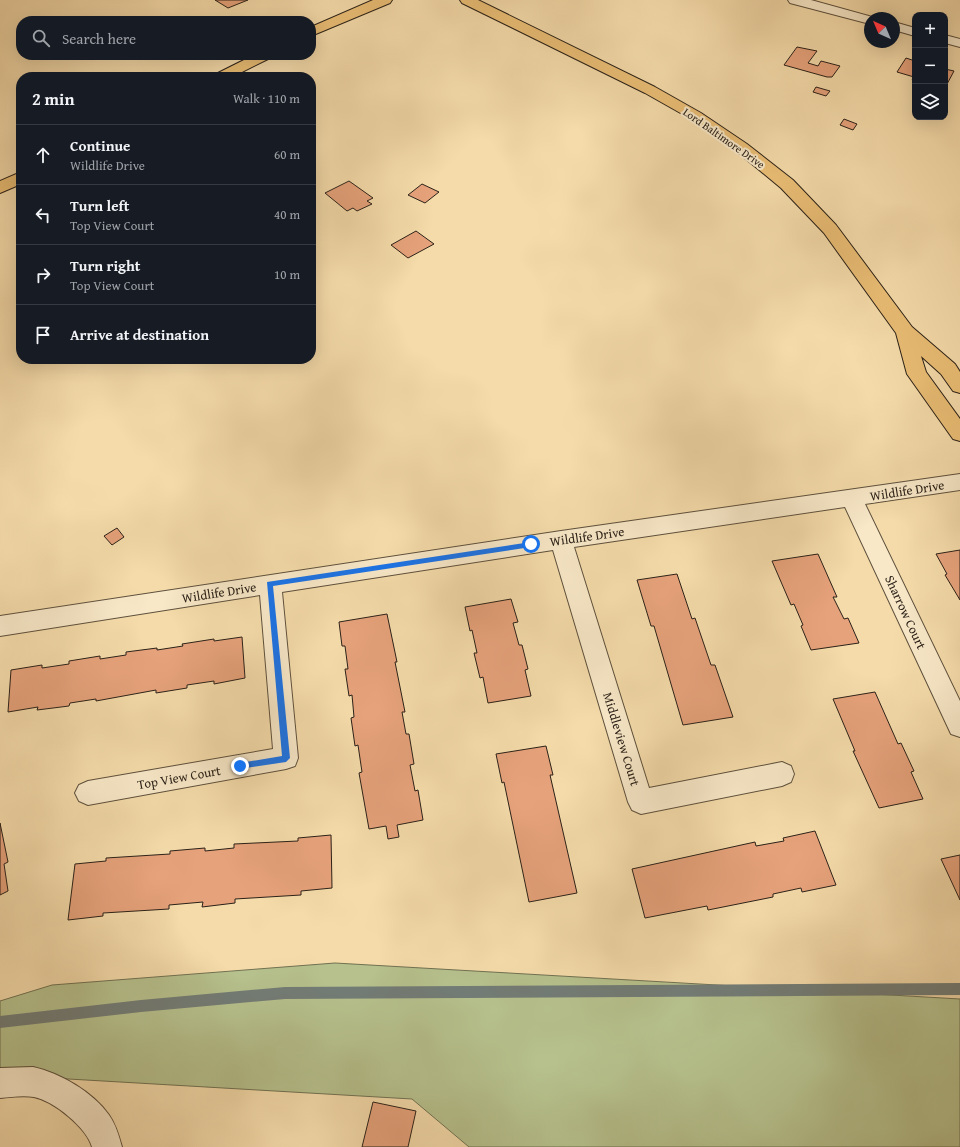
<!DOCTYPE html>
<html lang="en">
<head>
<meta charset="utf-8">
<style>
	body { margin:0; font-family:"Gentium Book Plus",serif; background:#242831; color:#f1f3f6 }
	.controls { position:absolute; right:12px; top:12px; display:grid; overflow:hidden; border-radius:8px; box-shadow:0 4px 16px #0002 }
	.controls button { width:36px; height:36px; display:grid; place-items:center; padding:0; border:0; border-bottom:1px solid #363941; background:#171b24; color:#f1f3f6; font:20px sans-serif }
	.compass { position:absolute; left:864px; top:12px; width:36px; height:36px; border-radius:50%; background:#171b24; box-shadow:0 4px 16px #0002; rotate:316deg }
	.stop { position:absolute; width:12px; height:12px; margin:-9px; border:3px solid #1a73e8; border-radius:50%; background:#fff }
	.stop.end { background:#1a73e8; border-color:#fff; box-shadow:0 1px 4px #0008 }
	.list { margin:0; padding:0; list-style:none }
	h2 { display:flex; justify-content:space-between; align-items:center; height:52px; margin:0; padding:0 16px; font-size:17px }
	h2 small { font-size:13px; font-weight:400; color:#9ea1a6 }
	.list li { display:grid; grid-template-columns:26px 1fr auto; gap:12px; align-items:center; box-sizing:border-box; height:60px; padding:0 16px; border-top:1px solid #363941 }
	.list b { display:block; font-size:15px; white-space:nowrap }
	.list p { margin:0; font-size:13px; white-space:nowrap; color:#9ea1a6 }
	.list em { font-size:13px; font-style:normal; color:#9ea1a6 }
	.icon { flex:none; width:22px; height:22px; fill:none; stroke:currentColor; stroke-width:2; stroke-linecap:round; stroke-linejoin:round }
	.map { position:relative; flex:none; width:960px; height:1147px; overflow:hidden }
	.search { position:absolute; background:#171b24; box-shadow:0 4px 16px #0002; left:16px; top:16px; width:300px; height:44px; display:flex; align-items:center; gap:10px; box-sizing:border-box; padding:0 14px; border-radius:16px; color:#9ea1a6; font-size:15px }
	.panel { position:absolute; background:#171b24; box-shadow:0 4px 16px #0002; left:16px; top:72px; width:300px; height:292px; border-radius:16px }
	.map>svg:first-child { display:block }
	.green { fill:#b6c18d; stroke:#707152 }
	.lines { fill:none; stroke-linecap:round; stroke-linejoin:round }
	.stream { fill:#727c76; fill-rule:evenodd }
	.building { fill:#e6a27b; stroke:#2a2118 }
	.minor-casing { stroke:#5d503c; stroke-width:2 }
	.major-casing { stroke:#2a2118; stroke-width:2 }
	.minor { fill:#f8e8c8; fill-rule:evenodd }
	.major { fill:#eabe75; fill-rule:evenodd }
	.route { fill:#1a73e8 }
	.labels { text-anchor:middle; stroke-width:4; stroke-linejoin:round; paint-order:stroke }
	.far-street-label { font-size:11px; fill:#2a2118; stroke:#f8e8c8 }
	.street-label { font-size:13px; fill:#2a2118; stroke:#f8e8c8 }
</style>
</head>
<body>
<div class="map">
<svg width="960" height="1147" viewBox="0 0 960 1147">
	<rect width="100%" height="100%" fill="#f5dbaa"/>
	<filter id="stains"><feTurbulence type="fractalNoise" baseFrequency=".005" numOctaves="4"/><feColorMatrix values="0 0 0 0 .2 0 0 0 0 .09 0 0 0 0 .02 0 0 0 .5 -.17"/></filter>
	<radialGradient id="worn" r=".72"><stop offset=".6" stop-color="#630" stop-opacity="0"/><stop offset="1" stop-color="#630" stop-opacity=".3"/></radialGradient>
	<path class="green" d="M335 963 960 999V1147H469L412 1099 0 1075V1001L52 985Z"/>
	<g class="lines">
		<path class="stream" d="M960 983V995L285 999 141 1012 0 1028V1016L141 1000 285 987Z"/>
	</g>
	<g class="building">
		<path d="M215 0H248L228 8Z"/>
		<path d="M797 47 817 51 808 63 818 66 821 61 840 66 832 77H827L784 65Z"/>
		<path d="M906 58 915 61V81L912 80 914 77 897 72Z"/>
		<path d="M945 69 954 71 946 86H945Z"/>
		<path d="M816 87 830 91 826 96 813 92Z"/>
		<path d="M844 119 857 124 853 130 840 125Z"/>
		<path d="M349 181 373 198 367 201 372 204 357 211 353 208 347 211 325 193Z"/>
		<path d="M422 184 439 192 425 203 408 195Z"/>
		<path d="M416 231 434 244 408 258 391 245Z"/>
		<path d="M117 528 124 537 112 545 104 536Z"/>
		<path d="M960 550V600L945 575 947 574 936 554Z"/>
		<path d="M818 554 837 597H833L844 619 848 618 859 643 811 650 801 626 803 625 794 604 791 605 772 561Z"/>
		<path d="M677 574 692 619 695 618 711 665H715L733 717 683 725 654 626H651L637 580Z"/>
		<path d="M511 599 518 622 513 623 519 645H522L528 669 525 670 531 696 488 703 483 677 480 678 474 653H477L472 630 470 631 465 607Z"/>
		<path d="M387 614 397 662H395L405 712H402L406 734H409L414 764 410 765 415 791 418 790 423 820 397 825 399 837 388 839 386 826 369 829 359 773 362 772 358 745 355 746 351 718 354 717 352 695 349 696 345 669H348L345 646H342L339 622Z"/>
		<path d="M242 637 245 678 214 684V681L187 685V688L156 693V690L96 701V699L70 703 69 706 37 710 38 707 8 712 11 670 42 665V668L69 664V661L100 656V659L126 655V652L157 648V650L183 646 182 644 214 639V641Z"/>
		<path d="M875 692 898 744 901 743 914 771 911 772 923 799 879 808 853 751H855L833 699Z"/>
		<path d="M546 746 553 775H550L577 893 529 902 504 782 502 783 496 754Z"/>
		<path d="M0 823 8 862 4 864 8 891 0 895Z"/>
		<path d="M815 831 836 885 802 892 801 888 773 894V897L708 910 707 906 645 918 632 869 755 842 756 846 784 841 783 838Z"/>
		<path d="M331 835 332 888 301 891V895L235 899V903L202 907 203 902 169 905V909L103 913V916L68 920 75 864 106 861V858L170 854V851L205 848V851L234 848V844L298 841V838Z"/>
		<path d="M960 855V900L941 859Z"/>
		<path d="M373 1102 416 1111 408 1147H362Z"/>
	</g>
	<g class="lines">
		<defs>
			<g id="minor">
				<path d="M788 0H811L876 18H870V24L790 3Z"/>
				<path d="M894 22 915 28V36L894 30Z"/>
				<path d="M945 35 960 39V47L945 43Z"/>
				<path d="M960 474V490L865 504 960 701V737L951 734 845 507 574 547 649 788 782 762 791 766 794 774 791 782 782 786 641 814 632 810 628 802 553 550 282 592 298 758 295 766 286 769 88 805 79 801 75 793 79 785 88 781 273 749 260 595 0 636V616L561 531Z"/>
				<path d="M33 1067C60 1073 93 1092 109 1115 116 1125 119 1136 122 1147H92C87 1128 54 1101 34 1097 23 1095 11 1097 0 1098V1068Z"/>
			</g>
			<g id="major">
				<path d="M373 0H392L390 3 311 36V27Z"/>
				<path d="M460 0H478L655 87 701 113 747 144 793 180 836 225 912 327 955 364 960 372V393L953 391 941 374 921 356 926 372 960 419V441L953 439 907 374 896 333 824 233 781 188 735 150 691 119 645 93 462 3Z"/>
				<path d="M254 55H272L270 58 232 77H214L216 74Z"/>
				<path d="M21 172V184L0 193V181Z"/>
			</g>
		</defs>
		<use href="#minor" class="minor-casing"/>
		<use href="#major" class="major-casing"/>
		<use href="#minor" class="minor"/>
		<use href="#major" class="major"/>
	</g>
	<path class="route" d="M531 542 534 544 531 547 273 586 290 758 286 762 238 769 237 766 240 763 282 756 267 582Z"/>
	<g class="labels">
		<g class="far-street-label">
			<text transform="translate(724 138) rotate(35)" y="4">Lord Baltimore Drive</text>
		</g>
		<g class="street-label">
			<text transform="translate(907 490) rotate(-9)" y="5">Wildlife Drive</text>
			<text transform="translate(587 536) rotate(-8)" y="5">Wildlife Drive</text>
			<text transform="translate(219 592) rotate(-9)" y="5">Wildlife Drive</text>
			<text transform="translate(906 612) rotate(65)" y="5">Sharrow Court</text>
			<text transform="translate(622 739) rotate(73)" y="5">Middleview Court</text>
			<text transform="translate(179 777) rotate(-10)" y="5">Top View Court</text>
		</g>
	</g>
	<rect width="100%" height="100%" filter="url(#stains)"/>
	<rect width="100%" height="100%" fill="url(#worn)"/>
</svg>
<div class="controls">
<button>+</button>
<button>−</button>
<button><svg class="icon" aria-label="layers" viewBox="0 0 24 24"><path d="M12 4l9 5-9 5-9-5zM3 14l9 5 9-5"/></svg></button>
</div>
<svg class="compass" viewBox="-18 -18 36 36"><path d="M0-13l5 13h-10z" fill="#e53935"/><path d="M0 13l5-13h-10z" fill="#9ea1a6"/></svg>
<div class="stop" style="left:531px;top:544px"></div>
<div class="stop end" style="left:240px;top:766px"></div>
<div class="search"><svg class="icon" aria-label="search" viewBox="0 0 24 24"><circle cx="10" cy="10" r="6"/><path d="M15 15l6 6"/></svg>Search here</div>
<section class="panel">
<h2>2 min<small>Walk · 110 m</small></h2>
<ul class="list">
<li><svg class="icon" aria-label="ahead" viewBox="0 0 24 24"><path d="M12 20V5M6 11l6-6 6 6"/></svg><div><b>Continue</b><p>Wildlife Drive</p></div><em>60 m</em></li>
<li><svg class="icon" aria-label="left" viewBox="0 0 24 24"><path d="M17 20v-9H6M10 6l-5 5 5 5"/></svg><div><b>Turn left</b><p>Top View Court</p></div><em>40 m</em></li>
<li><svg class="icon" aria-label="right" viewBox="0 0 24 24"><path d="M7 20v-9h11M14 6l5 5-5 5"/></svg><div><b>Turn right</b><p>Top View Court</p></div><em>10 m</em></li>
<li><svg class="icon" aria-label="arrive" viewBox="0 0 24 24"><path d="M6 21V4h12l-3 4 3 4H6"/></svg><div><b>Arrive at destination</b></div></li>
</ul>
</section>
</div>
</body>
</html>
